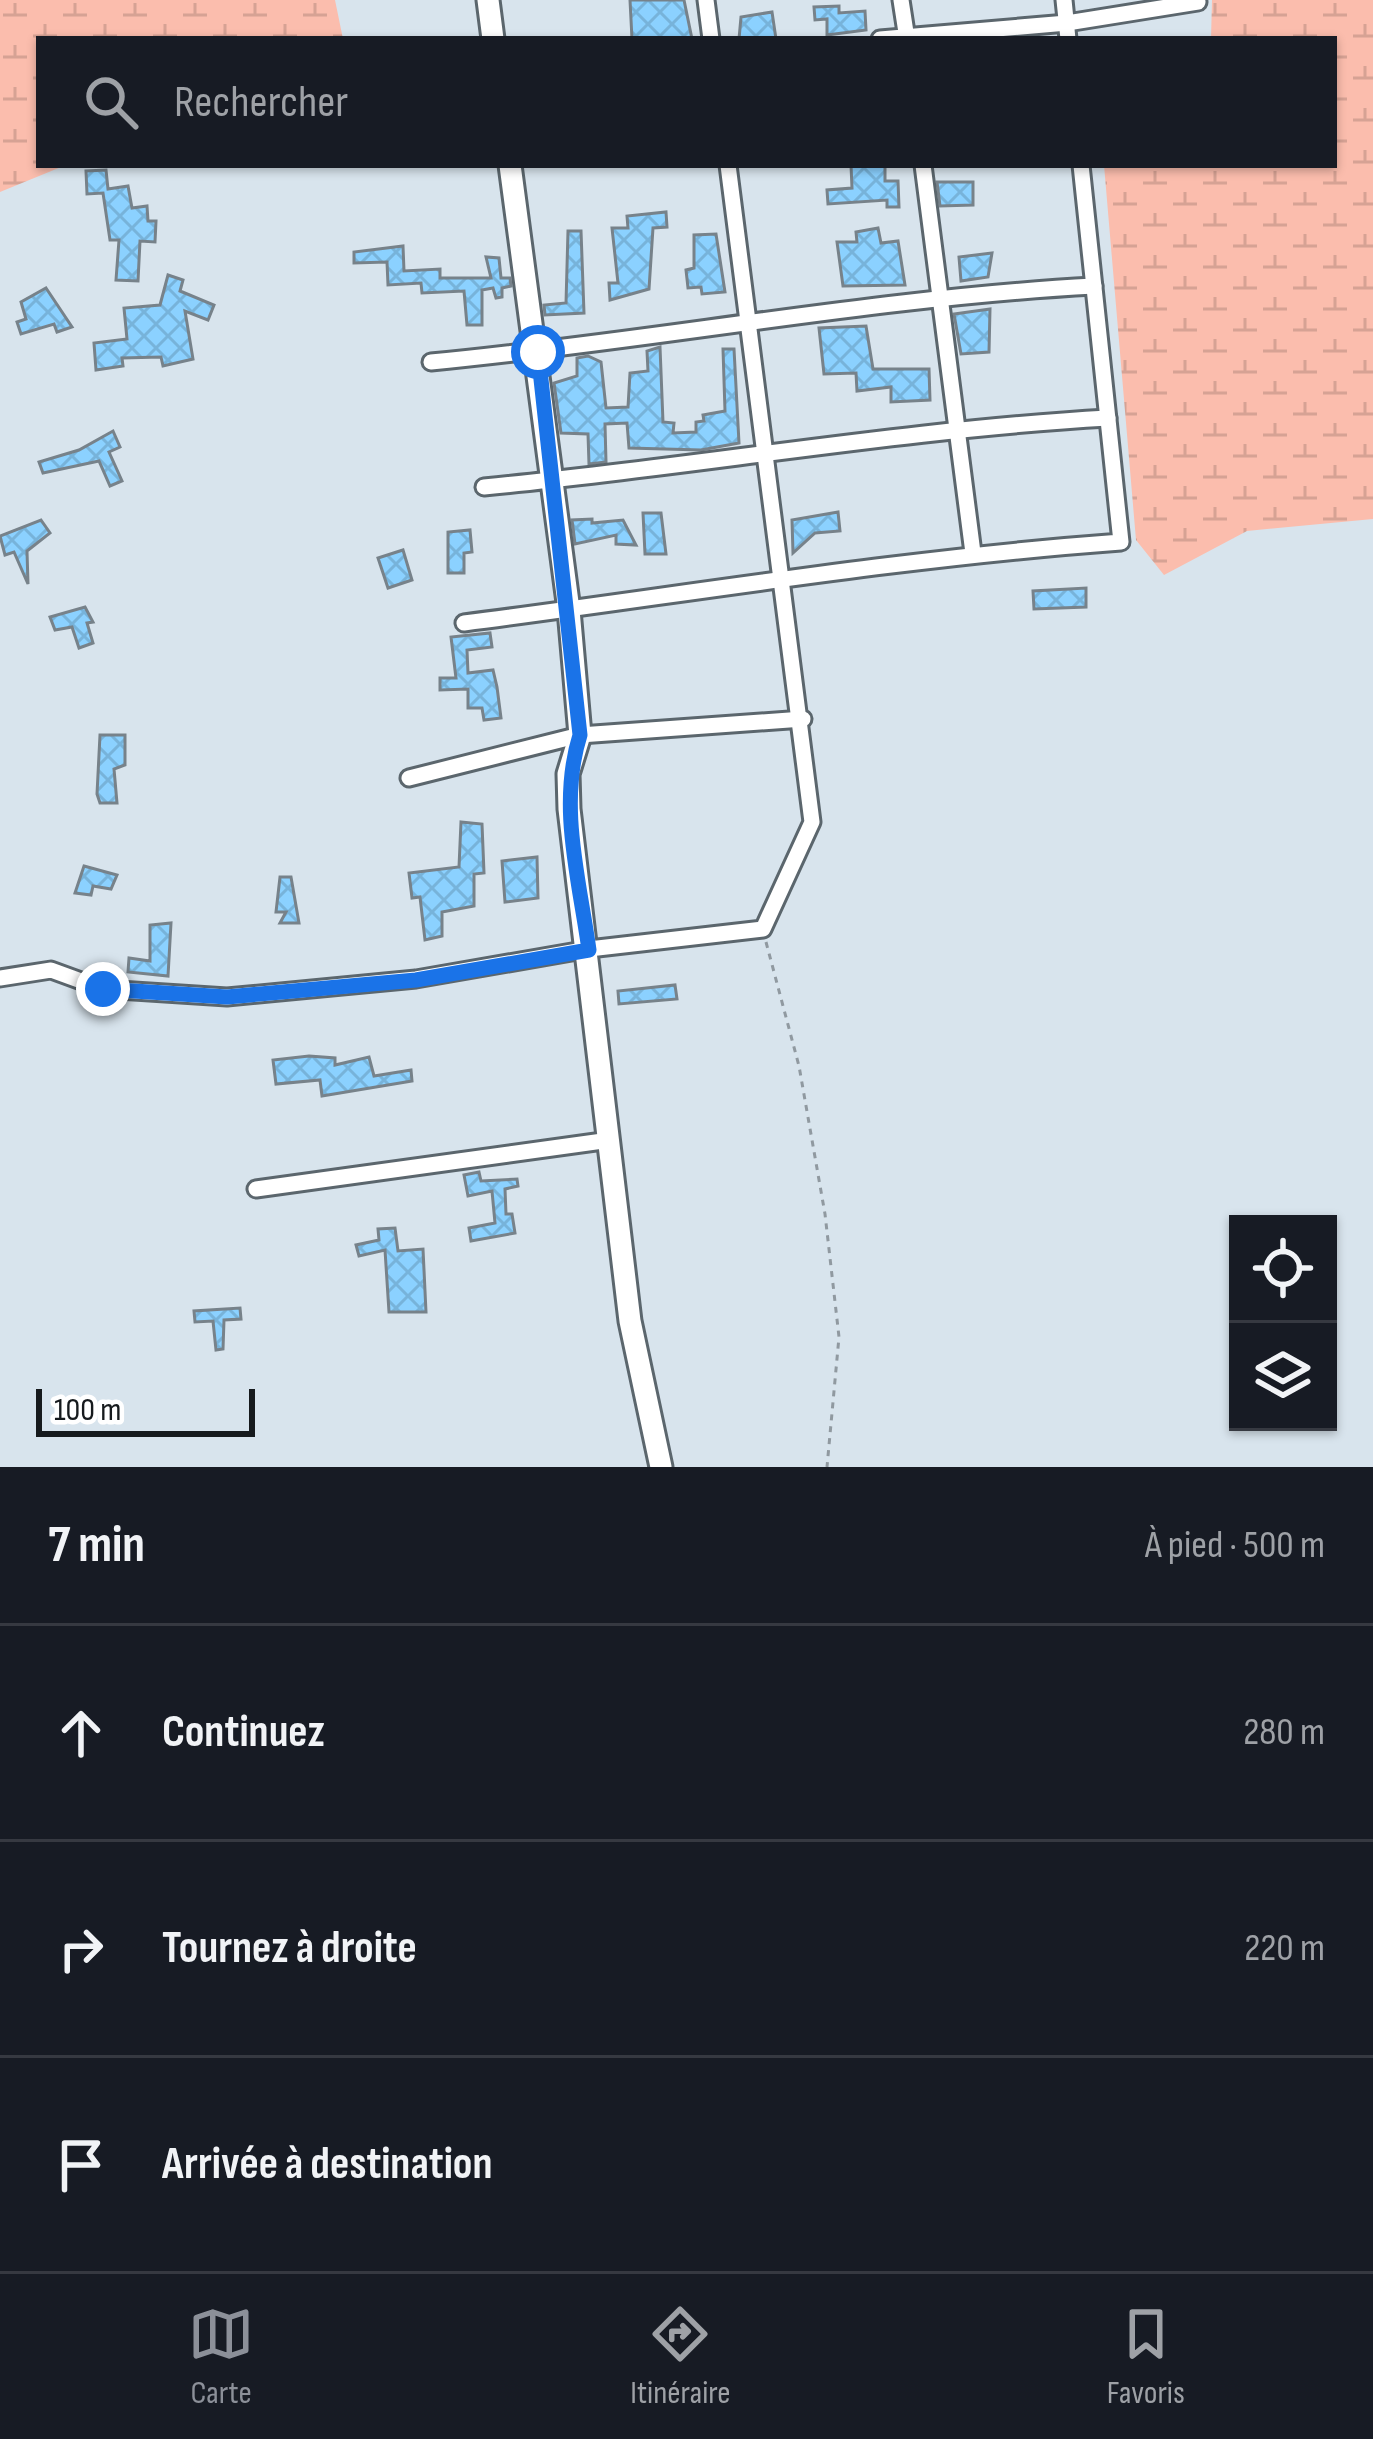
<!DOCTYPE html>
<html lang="fr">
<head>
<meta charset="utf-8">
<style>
	body { margin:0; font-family:"Sofia Sans Condensed",sans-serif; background:#242831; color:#f1f3f6 }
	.controls { position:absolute; right:36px; bottom:36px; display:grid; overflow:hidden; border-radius:0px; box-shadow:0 3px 9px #0004 }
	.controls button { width:108px; height:108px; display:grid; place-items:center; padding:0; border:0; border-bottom:3px solid #363941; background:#171b24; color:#f1f3f6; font:60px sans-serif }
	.scale { position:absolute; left:36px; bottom:30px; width:219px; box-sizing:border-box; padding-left:12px; border:6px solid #161a1d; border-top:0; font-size:33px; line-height:42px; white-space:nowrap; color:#161a1d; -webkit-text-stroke:9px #fff; paint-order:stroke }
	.stop { position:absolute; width:36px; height:36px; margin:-27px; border:9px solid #1a73e8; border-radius:50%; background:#fff }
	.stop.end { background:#1a73e8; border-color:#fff; box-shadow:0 3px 12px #0008 }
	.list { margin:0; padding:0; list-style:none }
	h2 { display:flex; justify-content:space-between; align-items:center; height:156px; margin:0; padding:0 48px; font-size:51px }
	h2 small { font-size:39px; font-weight:400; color:#9ea1a6 }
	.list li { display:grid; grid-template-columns:78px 1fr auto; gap:36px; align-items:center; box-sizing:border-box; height:216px; padding:0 48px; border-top:3px solid #363941 }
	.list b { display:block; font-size:45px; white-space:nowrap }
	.list em { font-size:39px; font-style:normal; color:#9ea1a6 }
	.icon { flex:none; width:66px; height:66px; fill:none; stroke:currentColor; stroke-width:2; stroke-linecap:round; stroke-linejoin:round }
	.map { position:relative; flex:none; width:1373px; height:1467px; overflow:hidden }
	.search { position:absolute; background:#171b24; box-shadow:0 3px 9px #0004; left:36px; right:36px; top:36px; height:132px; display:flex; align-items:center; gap:30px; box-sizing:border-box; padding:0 42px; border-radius:0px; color:#9ea1a6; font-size:45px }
	.sheet { height:804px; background:#171b24 }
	nav { display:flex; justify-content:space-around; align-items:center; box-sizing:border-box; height:168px; border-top:3px solid #363941; background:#171b24; font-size:33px; color:#9ea1a6 }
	nav a { display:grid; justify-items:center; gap:6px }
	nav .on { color:#8c9099 }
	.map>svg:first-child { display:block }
	.wetland { fill:url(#wetland-marsh) }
	.building { fill:url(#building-cross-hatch); stroke:#77828a; stroke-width:3 }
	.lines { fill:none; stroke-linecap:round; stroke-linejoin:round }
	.street-casing { stroke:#5b666d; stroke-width:21 }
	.secondary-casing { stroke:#5b666d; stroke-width:27 }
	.path { stroke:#9099a0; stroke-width:3; stroke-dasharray:6 6; stroke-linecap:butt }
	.street { stroke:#fff; stroke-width:15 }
	.secondary { stroke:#fff; stroke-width:21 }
	.route { stroke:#1a73e8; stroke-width:15 }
</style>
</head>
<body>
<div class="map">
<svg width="1373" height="1467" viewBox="0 0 1373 1467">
	<defs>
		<pattern id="wetland-marsh" width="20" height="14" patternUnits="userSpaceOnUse" patternTransform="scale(3)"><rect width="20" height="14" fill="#fbbdad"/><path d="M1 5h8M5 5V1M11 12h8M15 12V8" fill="none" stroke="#d6a294"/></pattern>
		<pattern id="building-cross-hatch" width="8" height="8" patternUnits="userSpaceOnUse" patternTransform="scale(3)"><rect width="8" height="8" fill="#8bd1ff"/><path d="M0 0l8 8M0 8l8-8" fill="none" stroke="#77b3da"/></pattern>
	</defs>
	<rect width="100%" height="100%" fill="#d8e4ed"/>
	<g class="wetland">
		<path d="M0 0H335L343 39H39V165H66L0 192Z"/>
		<path d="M1212 0H1373V519L1247 531 1164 575 1136 540 1104 165H1334V39H1211Z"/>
	</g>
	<g class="building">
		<path d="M630 0H684L692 39H632Z"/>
		<path d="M839 6V13L865 11 866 30 827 35V19L815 20 814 7Z"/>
		<path d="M772 12 776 39H739L741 17Z"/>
		<path d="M851 165H885V181H898L899 207H887V200L828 204 827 190 852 188Z"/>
		<path d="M106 170 108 189 128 186 132 208 147 206 148 221H156L155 242 140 241 138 281 116 280 119 240H110L103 193 87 194 86 171Z"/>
		<path d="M937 182H973V205L940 206Z"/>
		<path d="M666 212 667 227 653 228 649 289 610 300 609 283H618L612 228H628L627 216Z"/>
		<path d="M878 228 881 243 898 241 905 285 843 286 837 242H857L856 232Z"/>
		<path d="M568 231H581L584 313 545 315 544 305 566 303Z"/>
		<path d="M716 234 725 292 702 294 701 287 688 288 686 270 694 268V235Z"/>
		<path d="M403 246 404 271 440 269V278H491L486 257 499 258 501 278H510L511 286 502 288V297L496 298 493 288 482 290V325H467L464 291 422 293 421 283 388 285 387 262 354 263V252Z"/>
		<path d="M992 253 988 277 961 281 959 257Z"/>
		<path d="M168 275 183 280 180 291 214 305 208 320 185 311 193 359 163 366 161 357 122 358 123 366 96 370 94 343 127 339 124 308 160 305Z"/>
		<path d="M46 288 72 327 57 332 54 324 21 334 17 322 26 319 21 302Z"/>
		<path d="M990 309 989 352 961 354 954 314Z"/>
		<path d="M866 326 873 369H929L930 400 891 402V387L857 391 856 373 824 374 819 328Z"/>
		<path d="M660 347 663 422 674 423 673 433 696 432V422L704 421 703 415 725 411 723 349H734L739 443 701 450 629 448 627 423 605 424 606 462 589 464 588 434 561 433 554 383 577 376V358L588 356 601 362 606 408 628 407 630 373 648 371 647 351Z"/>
		<path d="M113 431 120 447 109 452 122 481 110 486 99 461 43 473 39 462 79 450Z"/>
		<path d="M838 512 840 531 815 533 793 553 792 520Z"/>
		<path d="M643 513H661L666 554H645Z"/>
		<path d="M592 519V523L623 520 636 545 616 544V535L575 544 572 520Z"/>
		<path d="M41 520 50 533 27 551 28 584 14 552 5 555 0 536Z"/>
		<path d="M470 530 472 552 464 553V573H448V532Z"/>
		<path d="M403 550 412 580 388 588 378 558Z"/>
		<path d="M1086 588V607L1034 609 1033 591Z"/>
		<path d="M85 607 93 622 87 623 93 643 79 648 72 627 55 630 50 617Z"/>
		<path d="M490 633 492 647 467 650 468 673 493 670 497 687 501 718 484 720 482 708H468V689L440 690V678H456L451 637Z"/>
		<path d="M100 735H125V765L114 769 117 803H100L97 794Z"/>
		<path d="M461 822 482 824 484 873 474 874V906L442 912V936L425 940 420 897 412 898 409 873 459 867Z"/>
		<path d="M537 857 538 898 505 902 502 861Z"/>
		<path d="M84 866 117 875 111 889 93 886 91 895 75 893Z"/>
		<path d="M280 877H291L299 923H280L286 912H276Z"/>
		<path d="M171 923 168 976 128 972 129 958 150 961V925Z"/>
		<path d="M675 985 677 999 619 1004 618 991Z"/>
		<path d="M309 1056 335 1058V1065L369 1057 374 1076 411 1070 412 1081 322 1096 320 1080 276 1084 273 1060Z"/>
		<path d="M479 1172 481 1181 517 1179 518 1186 505 1189 506 1214H512L515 1233 471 1241 469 1228 495 1223 492 1191 468 1196 464 1175Z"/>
		<path d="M395 1228 398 1251 423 1249 426 1312H389L385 1250 359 1256 356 1245 379 1240 378 1229Z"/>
		<path d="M240 1308 241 1319 224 1320 223 1349 216 1350 213 1321 195 1322 194 1311Z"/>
	</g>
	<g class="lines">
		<defs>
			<g id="street">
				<path d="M706 0 711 39"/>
				<path d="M901 0 907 39"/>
				<path d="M1064 0 1068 39"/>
				<path d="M880 39 1067 23 1198 2"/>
				<path d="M923 165 973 553"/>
				<path d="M431 362C653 341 872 298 1094 286"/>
				<path d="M484 487C693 467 899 430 1108 418"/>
				<path d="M464 623C682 595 901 558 1121 542L1081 165"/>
				<path d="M409 778 580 735 803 719"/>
				<path d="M0 978 51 970 103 989 227 997 416 979 589 949 763 929 812 822 728 165"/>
				<path d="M256 1189 610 1140"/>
			</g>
			<g id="secondary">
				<path d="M488 0 493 39"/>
				<path d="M510 165 569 610 580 735 568 774 569 809 630 1321 661 1467"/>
			</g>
		</defs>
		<use href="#street" class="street-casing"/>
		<use href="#secondary" class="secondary-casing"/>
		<path class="path" d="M766 942 799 1066 825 1214 839 1337 827 1467"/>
		<use href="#street" class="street"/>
		<use href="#secondary" class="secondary"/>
	</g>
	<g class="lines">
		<path class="route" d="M103 989 227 997 416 980 589 950C579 878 558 805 580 735L538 352"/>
	</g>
</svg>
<div class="controls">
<button><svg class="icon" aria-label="locate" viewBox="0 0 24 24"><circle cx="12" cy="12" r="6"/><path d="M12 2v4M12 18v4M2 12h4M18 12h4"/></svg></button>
<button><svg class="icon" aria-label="layers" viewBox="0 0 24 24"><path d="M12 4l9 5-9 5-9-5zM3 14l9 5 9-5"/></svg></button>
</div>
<div class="scale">100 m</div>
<div class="stop" style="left:538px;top:352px"></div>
<div class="stop end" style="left:103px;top:989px"></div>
<div class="search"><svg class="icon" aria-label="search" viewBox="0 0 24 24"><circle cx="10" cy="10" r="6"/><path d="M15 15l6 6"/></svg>Rechercher</div>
</div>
<section class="sheet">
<h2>7 min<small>À pied · 500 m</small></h2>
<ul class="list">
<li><svg class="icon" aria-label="ahead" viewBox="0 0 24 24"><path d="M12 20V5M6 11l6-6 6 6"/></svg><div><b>Continuez</b></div><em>280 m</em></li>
<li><svg class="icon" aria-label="right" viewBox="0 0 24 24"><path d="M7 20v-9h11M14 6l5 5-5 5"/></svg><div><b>Tournez à droite</b></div><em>220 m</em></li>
<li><svg class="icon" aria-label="arrive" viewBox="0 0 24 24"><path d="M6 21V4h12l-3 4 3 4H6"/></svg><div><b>Arrivée à destination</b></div></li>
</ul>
</section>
<nav>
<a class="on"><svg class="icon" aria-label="map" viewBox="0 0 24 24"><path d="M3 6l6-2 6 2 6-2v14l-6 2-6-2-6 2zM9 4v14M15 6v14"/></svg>Carte</a>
<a><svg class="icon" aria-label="directions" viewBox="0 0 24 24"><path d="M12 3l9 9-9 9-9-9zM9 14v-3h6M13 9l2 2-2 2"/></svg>Itinéraire</a>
<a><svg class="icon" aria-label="saved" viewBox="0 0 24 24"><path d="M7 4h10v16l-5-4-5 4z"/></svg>Favoris</a>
</nav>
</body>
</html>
